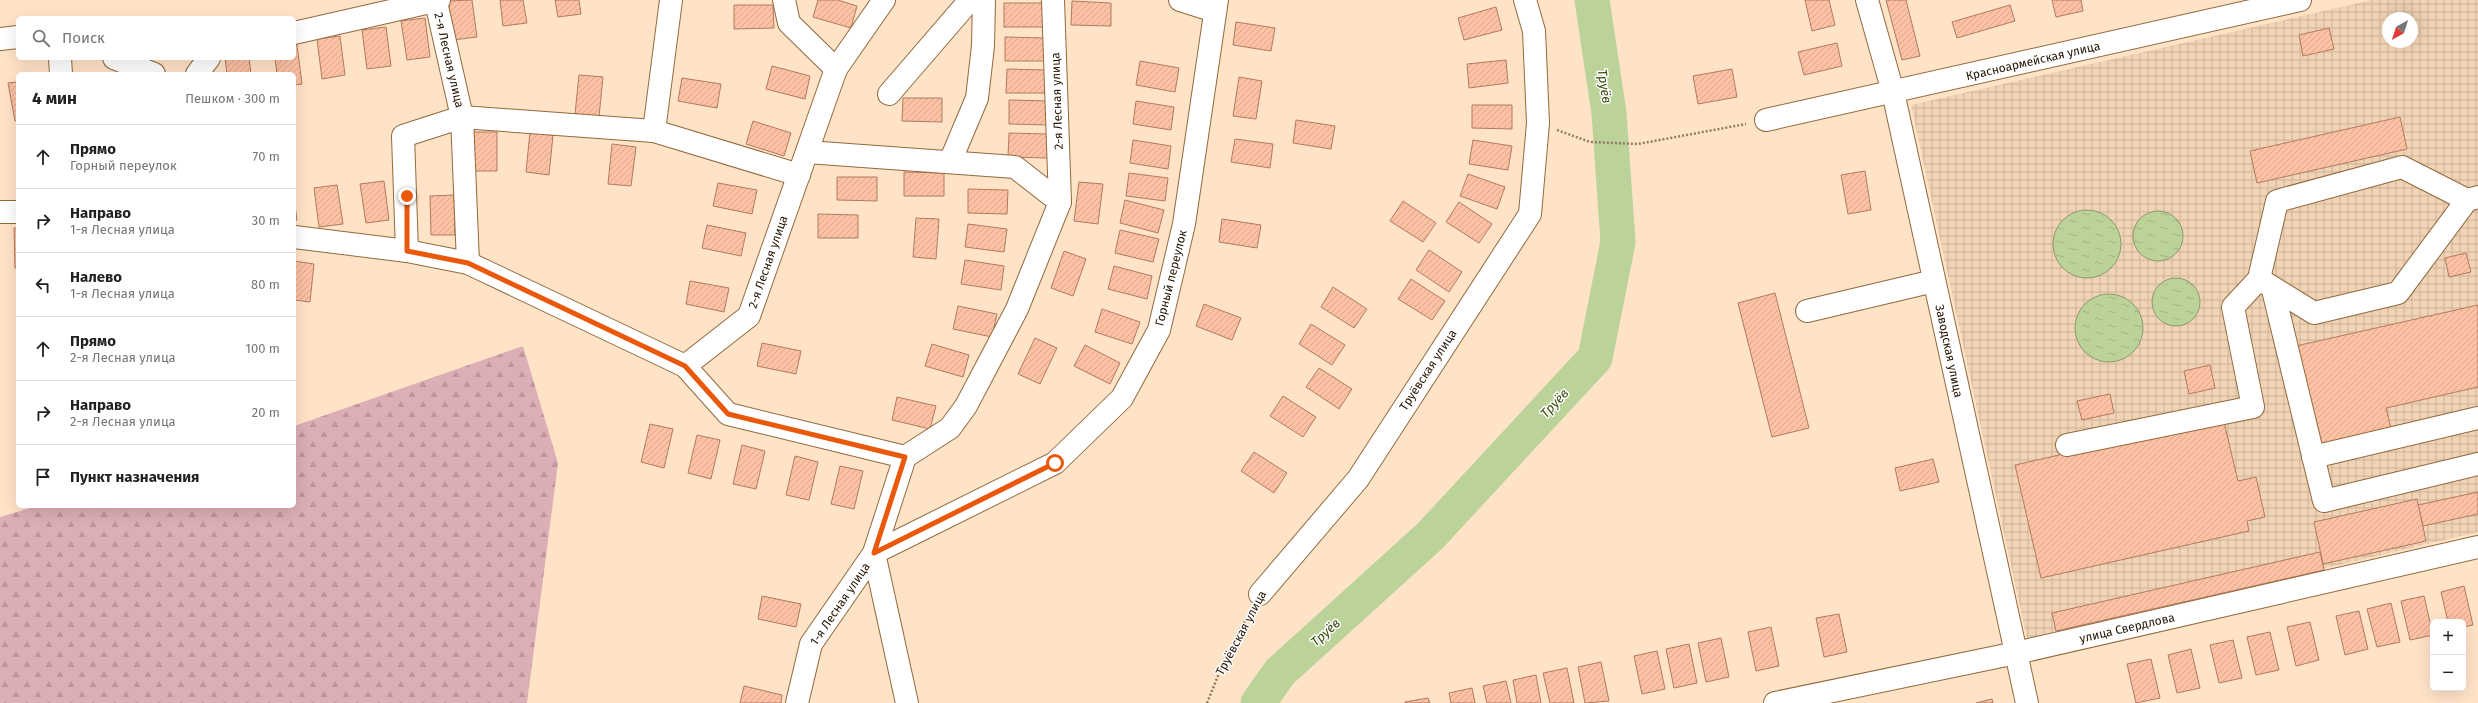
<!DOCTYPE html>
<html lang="ru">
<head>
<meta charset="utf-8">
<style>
	body { margin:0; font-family:"Fira Sans",sans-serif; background:#f2f2f2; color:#222 }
	.controls { position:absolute; right:12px; bottom:12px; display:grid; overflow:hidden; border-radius:6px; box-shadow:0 4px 16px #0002 }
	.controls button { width:36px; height:36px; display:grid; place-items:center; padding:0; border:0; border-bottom:1px solid #e0e0e0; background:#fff; color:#222; font:20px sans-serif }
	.compass { position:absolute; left:2382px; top:12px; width:36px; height:36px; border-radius:50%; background:#fff; box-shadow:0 4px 16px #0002; rotate:219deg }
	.stop { position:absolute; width:12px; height:12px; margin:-9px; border:3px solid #ea580c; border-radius:50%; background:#fff }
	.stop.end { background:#ea580c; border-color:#fff; box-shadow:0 1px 4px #0008 }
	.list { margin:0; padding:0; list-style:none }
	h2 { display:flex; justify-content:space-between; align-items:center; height:52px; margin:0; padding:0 16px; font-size:17px }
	h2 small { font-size:13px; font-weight:400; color:#767676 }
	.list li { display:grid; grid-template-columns:26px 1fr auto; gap:12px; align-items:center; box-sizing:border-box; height:64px; padding:0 16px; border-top:1px solid #e0e0e0 }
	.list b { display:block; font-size:15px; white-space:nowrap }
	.list p { margin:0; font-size:13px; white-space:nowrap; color:#767676 }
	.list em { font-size:13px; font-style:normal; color:#767676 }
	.icon { flex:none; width:22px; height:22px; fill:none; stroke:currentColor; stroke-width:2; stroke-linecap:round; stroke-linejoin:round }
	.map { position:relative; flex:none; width:2478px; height:703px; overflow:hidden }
	.search { position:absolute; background:#fff; box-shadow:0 4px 16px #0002; left:16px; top:16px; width:280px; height:44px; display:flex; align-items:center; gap:10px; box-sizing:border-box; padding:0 14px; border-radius:6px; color:#767676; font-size:15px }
	.panel { position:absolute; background:#fff; box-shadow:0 4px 16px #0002; left:16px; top:72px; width:280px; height:436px; border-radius:6px }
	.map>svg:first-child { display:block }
	.industrial { fill:url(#industrial-grid); fill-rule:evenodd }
	.forest { fill:url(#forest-firs) }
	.water { fill:url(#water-ripples); stroke:#8e9a6c }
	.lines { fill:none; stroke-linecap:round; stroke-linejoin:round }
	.river { stroke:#bbd399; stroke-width:35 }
	.building { fill:url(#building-hatch); stroke:#b27a60 }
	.minor-casing { stroke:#92693d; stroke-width:24 }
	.path { stroke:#907a64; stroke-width:2.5; stroke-dasharray:2 2; stroke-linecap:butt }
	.minor { stroke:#fff; stroke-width:22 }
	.route { stroke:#ea580c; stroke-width:5 }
	.labels { text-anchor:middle; stroke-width:3; stroke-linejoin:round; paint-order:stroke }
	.street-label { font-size:12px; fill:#241403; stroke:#fff }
	.water-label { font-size:13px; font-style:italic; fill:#374c0d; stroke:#fff }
</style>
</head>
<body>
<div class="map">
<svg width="2478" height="703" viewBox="0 0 2478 703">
	<defs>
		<pattern id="industrial-grid" width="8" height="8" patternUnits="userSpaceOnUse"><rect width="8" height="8" fill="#f1d3b5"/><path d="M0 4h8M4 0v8" fill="none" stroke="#ceb49a"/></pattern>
		<pattern id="forest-firs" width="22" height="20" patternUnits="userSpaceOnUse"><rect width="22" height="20" fill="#dcaeb6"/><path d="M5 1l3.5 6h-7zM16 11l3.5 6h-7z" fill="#bd959b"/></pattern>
		<pattern id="water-ripples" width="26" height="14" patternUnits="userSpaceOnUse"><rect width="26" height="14" fill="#bbd399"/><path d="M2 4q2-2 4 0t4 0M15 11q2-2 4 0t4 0" fill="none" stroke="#a1b482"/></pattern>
		<pattern id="building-hatch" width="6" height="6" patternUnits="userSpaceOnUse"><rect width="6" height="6" fill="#fdc1a4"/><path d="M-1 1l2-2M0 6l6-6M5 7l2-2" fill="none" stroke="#d9a58c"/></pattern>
	</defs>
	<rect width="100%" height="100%" fill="#ffe3c7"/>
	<path class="industrial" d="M2372 0H2478V532L2027 639 1911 105ZM2388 18H2412V42H2388Z"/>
	<path class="forest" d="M523 346 558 463 527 703H0V517L37 506H294V426Z"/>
	<g class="water">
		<circle cx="2087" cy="244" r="34"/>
		<circle cx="2158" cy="236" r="25"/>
		<circle cx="2176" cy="302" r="24"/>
		<circle cx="2109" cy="328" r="34"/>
	</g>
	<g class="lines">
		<path class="river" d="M1258 703 1280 672 1430 536 1595 358 1618 242 1609 113 1592 0"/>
	</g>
	<g class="building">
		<path d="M472 0 477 37 453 40 448 1Z"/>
		<path d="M500 0H523L527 23 503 26Z"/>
		<path d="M555 0H579L581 14 558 17Z"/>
		<path d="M818 0H838L857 6 851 28 813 17Z"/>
		<path d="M1805 0H1829L1835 25 1812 31Z"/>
		<path d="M1886 0H1906L1920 56 1902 60Z"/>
		<path d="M2052 0H2081L2083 11 2056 17Z"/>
		<path d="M1072 1 1111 3V26L1071 25Z"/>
		<rect x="1004" y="3" width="39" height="24"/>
		<path d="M734 5H773L774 28 734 29Z"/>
		<path d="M2010 5 2015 21 1957 38 1952 22Z"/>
		<path d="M1496 7 1502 30 1464 40 1458 18Z"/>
		<path d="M425 18 430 57 407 60 401 21Z"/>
		<path d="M1236 22 1275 28 1271 51 1233 45Z"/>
		<path d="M386 27 391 66 367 69 362 30Z"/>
		<path d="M2329 28 2334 49 2303 56 2299 35Z"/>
		<path d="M340 36 345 75 322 79 317 39Z"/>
		<path d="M1005 37 1044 38V61H1005Z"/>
		<path d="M1837 43 1842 66 1804 75 1798 52Z"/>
		<path d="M297 45 302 84 294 85V74H277L275 58H294V46Z"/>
		<path d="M225 58H249L251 74H227Z"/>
		<path d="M1506 60 1508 83 1469 88 1467 64Z"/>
		<path d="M1140 61 1179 68 1175 92 1136 85Z"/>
		<path d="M772 66 810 76 805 99 766 89Z"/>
		<path d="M1007 69 1046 70V93H1006Z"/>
		<path d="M1732 69 1737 97 1698 104 1693 76Z"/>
		<path d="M579 75 603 77 599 117 575 114Z"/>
		<path d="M1239 77 1262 81 1256 119 1233 116Z"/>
		<path d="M682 78 721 84 717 108 678 101Z"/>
		<path d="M18 82V120L15 121 8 83Z"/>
		<path d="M903 98H942V122L902 121Z"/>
		<path d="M1009 100 1049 101V125L1009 124Z"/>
		<path d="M1136 101 1174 107 1171 130 1133 124Z"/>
		<path d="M1472 105H1512V129L1472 128Z"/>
		<path d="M2400 117 2407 149 2257 183 2250 151Z"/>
		<path d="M1296 120 1335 126 1331 149 1293 143Z"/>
		<path d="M753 121 791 133 784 156 746 144Z"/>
		<path d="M473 132H497V171H474Z"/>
		<path d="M530 132 553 135 549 175 526 172Z"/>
		<path d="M1009 133 1048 134V158L1008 157Z"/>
		<path d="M1235 139 1273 144 1270 168 1231 162Z"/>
		<path d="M1133 140 1171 146 1168 169 1130 163Z"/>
		<path d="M1473 140 1512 146 1508 170 1469 164Z"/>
		<path d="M612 144 636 147 631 186 608 184Z"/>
		<path d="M1865 171 1871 210 1848 214 1841 175Z"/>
		<path d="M904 172 944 173V196H904Z"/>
		<path d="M1129 173 1168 178 1165 201 1126 196Z"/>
		<path d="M1468 174 1505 187 1497 209 1460 196Z"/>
		<path d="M837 177H877V201L837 200Z"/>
		<path d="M384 181 389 220 366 223 360 184Z"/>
		<path d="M1079 182 1103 184 1098 224 1074 221Z"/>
		<path d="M718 183 757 190 752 214 713 206Z"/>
		<path d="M337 185 343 224 319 227 314 188Z"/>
		<path d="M968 189 1008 190 1007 214 968 213Z"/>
		<path d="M454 195 455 235H431L430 196Z"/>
		<path d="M294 198 297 220 294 221Z"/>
		<path d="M1125 200 1164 210 1158 233 1120 223Z"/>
		<path d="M1403 201 1436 223 1423 242 1390 221Z"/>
		<path d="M1459 202 1492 224 1479 243 1446 222Z"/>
		<path d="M818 214 858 215V238H818Z"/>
		<path d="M916 218 939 219 936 259 913 257Z"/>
		<path d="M1222 219 1261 225 1257 248 1219 242Z"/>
		<path d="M968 224 1007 229 1004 252 965 247Z"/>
		<path d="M707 225 746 233 741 256 702 248Z"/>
		<path d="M14 228H18V268H15Z"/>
		<path d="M1120 230 1159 239 1153 262 1115 253Z"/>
		<path d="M1429 250 1462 272 1449 292 1416 270Z"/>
		<path d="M1064 251 1086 259 1073 296 1051 288Z"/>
		<path d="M2466 253 2471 272 2449 277 2445 258Z"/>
		<path d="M965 260 1004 266 1001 290 961 284Z"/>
		<path d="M294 261 314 264 310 302 294 300Z"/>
		<path d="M1114 266 1152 276 1147 299 1108 289Z"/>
		<path d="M1411 279 1445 301 1432 320 1398 299Z"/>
		<path d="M690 281 729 288 724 312 686 304Z"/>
		<path d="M1333 287 1367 309 1354 328 1321 307Z"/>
		<path d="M1775 293 1809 428 1772 437 1738 303Z"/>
		<path d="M1204 304 1241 318 1232 340 1196 326Z"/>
		<path d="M2478 305V387L2386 408 2392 432 2319 449 2296 346Z"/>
		<path d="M958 306 997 314 992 337 953 329Z"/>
		<path d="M1102 309 1140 322 1132 344 1095 332Z"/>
		<path d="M1311 324 1345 345 1332 365 1299 344Z"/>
		<path d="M1035 338 1057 348 1040 384 1018 374Z"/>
		<path d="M762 343 801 351 796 374 757 366Z"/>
		<path d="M932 344 969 355 963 377 925 366Z"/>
		<path d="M1085 345 1120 363 1110 384 1074 366Z"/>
		<path d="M2210 365 2215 388 2189 394 2184 371Z"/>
		<path d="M1319 368 1352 389 1339 409 1306 387Z"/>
		<path d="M2110 394 2114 413 2082 420 2077 401Z"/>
		<path d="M1283 396 1316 417 1303 437 1270 416Z"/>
		<path d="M897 397 936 406 930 429 892 420Z"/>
		<path d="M2223 418 2238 481 2256 477 2265 517 2247 521 2249 531 2041 578 2015 465Z"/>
		<path d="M650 424 673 429 664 468 641 462Z"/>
		<path d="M697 435 720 440 711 479 688 473Z"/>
		<path d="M742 445 765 451 756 489 733 484Z"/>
		<path d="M1254 452 1287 473 1274 493 1241 471Z"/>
		<path d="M795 456 818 462 809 500 786 495Z"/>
		<path d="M1933 459 1939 482 1900 491 1895 468Z"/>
		<path d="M840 466 863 471 854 509 831 504Z"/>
		<path d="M2478 492V514L2423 526 2418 505Z"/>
		<path d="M2417 499 2426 541 2323 564 2314 522Z"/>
		<path d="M2320 552 2324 570 2056 631 2052 613Z"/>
		<path d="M2464 586 2473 625 2463 627V622H2448L2441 592Z"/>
		<path d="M762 596 801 604 796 627 758 619Z"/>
		<path d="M2424 596 2433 635 2410 640 2401 601Z"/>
		<path d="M2391 603 2400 642 2377 647 2367 609Z"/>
		<path d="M2359 611 2368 649 2345 655 2336 616Z"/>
		<path d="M1839 614 1847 652 1824 657 1816 618Z"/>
		<path d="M2310 622 2319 660 2296 666 2287 627Z"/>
		<path d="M1771 627 1779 666 1756 671 1748 632Z"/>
		<path d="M2270 632 2279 670 2256 675 2247 637Z"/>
		<path d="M1721 638 1729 677 1706 682 1698 643Z"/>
		<path d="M2233 640 2242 678 2219 683 2210 645Z"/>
		<path d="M1689 644 1697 683 1674 688 1666 649Z"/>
		<path d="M2191 649 2200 688 2177 693 2168 655Z"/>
		<path d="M1657 651 1665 689 1642 694 1634 656Z"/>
		<path d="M2151 659 2160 698 2136 703 2127 664Z"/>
		<path d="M1601 662 1609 701 1585 703 1578 667Z"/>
		<path d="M1567 668 1574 703H1550L1543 673Z"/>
		<path d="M1536 675 1541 703H1517L1513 680Z"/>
		<path d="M1506 681 1511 703H1487L1483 686Z"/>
		<path d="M744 686 782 695 781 703H740Z"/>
		<path d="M1472 688 1475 703H1451L1449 693Z"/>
		<path d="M1428 698 1430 703H1405V702Z"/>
		<path d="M1992 699 1993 703H1976Z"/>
	</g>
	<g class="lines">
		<defs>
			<g id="minor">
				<path d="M784 0 789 23 836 69"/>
				<path d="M1180 0 1215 11"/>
				<path d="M1867 0 1893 92 2027 703"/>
				<path d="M436 2 462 117 468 263"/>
				<path d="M294 33 439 0"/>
				<path d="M0 39 18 37"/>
				<path d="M60 58 61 74"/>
				<path d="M114 58 154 74"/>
				<path d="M197 74 209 58"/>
				<path d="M889 94 970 0"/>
				<path d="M1766 120 2300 0"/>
				<path d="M654 131 671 0"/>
				<path d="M807 152 1015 167 1060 202"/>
				<path d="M950 162 977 98 983 46 984 0"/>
				<path d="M0 212H18"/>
				<path d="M294 237 407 251 468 263 685 366 749 316 836 69 884 0"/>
				<path d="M407 251 403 136 462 117 654 131 799 175"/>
				<path d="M2259 279 2277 201 2402 167 2467 200"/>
				<path d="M2273 290 2324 501 2478 464"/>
				<path d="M1807 311 1934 281"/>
				<path d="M685 366 728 414 905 457 874 553"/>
				<path d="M2067 445 2253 407 2233 307 2259 279 2314 313 2398 293 2467 200 2478 197"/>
				<path d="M905 457 950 428 966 406 1017 309 1060 202 1053 0"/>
				<path d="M2313 457 2478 418"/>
				<path d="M874 553 1055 463 1122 398 1159 330 1184 224 1217 0"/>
				<path d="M1260 594 1358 479 1530 214 1538 123 1534 31 1525 0"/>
				<path d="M797 703 811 644 874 553 907 703"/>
				<path d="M1775 703 2016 653 2478 547"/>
			</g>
		</defs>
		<use href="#minor" class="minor-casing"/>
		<g class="path">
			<path d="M1557 130 1590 142 1638 144 1746 124"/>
			<path d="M1207 703 1222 666 1250 611"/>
		</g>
		<use href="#minor" class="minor"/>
	</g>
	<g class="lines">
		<path class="route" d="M407 196V251L468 263 685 366 728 414 905 457 874 553 1055 463"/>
	</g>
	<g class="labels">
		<g class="street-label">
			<text transform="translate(449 60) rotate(77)" y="4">2-я Лесная улица</text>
			<text transform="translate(2033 61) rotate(-13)" y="4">Красноармейская улица</text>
			<text transform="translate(1057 101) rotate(-92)" y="4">2-я Лесная улица</text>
			<text transform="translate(768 262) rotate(-71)" y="4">2-я Лесная улица</text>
			<text transform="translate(1171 278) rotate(-76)" y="4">Горный переулок</text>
			<text transform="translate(1949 351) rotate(78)" y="4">Заводская улица</text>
			<text transform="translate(1428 370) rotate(-57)" y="4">Труёвская улица</text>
			<text transform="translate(840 604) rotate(-56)" y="4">1-я Лесная улица</text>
			<text transform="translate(2127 628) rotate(-13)" y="4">улица Свердлова</text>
			<text transform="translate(1241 633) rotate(-62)" y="4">Труёвская улица</text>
		</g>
		<g class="water-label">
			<text transform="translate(1605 86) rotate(81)" y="5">Труёв</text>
			<text transform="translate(1554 403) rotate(-47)" y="5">Труёв</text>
			<text transform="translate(1325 632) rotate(-42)" y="5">Труёв</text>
		</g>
	</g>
</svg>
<div class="controls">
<button>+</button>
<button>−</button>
</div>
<svg class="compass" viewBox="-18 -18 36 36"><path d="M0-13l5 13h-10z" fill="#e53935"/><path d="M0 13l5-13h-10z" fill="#767676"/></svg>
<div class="stop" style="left:1055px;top:463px"></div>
<div class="stop end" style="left:407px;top:196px"></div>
<div class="search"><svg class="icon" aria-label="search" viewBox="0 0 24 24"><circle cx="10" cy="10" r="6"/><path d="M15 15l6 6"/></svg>Поиск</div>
<section class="panel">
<h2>4 мин<small>Пешком · 300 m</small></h2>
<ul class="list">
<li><svg class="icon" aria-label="ahead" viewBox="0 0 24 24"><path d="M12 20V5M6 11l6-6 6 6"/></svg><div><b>Прямо</b><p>Горный переулок</p></div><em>70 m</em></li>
<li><svg class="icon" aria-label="right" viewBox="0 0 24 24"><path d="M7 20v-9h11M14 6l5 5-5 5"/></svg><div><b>Направо</b><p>1-я Лесная улица</p></div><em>30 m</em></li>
<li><svg class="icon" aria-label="left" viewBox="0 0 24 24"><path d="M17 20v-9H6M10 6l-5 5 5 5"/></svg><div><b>Налево</b><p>1-я Лесная улица</p></div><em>80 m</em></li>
<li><svg class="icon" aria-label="ahead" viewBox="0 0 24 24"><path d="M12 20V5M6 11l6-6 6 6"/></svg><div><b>Прямо</b><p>2-я Лесная улица</p></div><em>100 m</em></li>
<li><svg class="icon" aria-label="right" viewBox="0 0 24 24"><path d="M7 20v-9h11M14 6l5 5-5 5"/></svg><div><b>Направо</b><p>2-я Лесная улица</p></div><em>20 m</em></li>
<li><svg class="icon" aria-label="arrive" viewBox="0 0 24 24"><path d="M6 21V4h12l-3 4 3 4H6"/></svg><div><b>Пункт назначения</b></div></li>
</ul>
</section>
</div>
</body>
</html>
